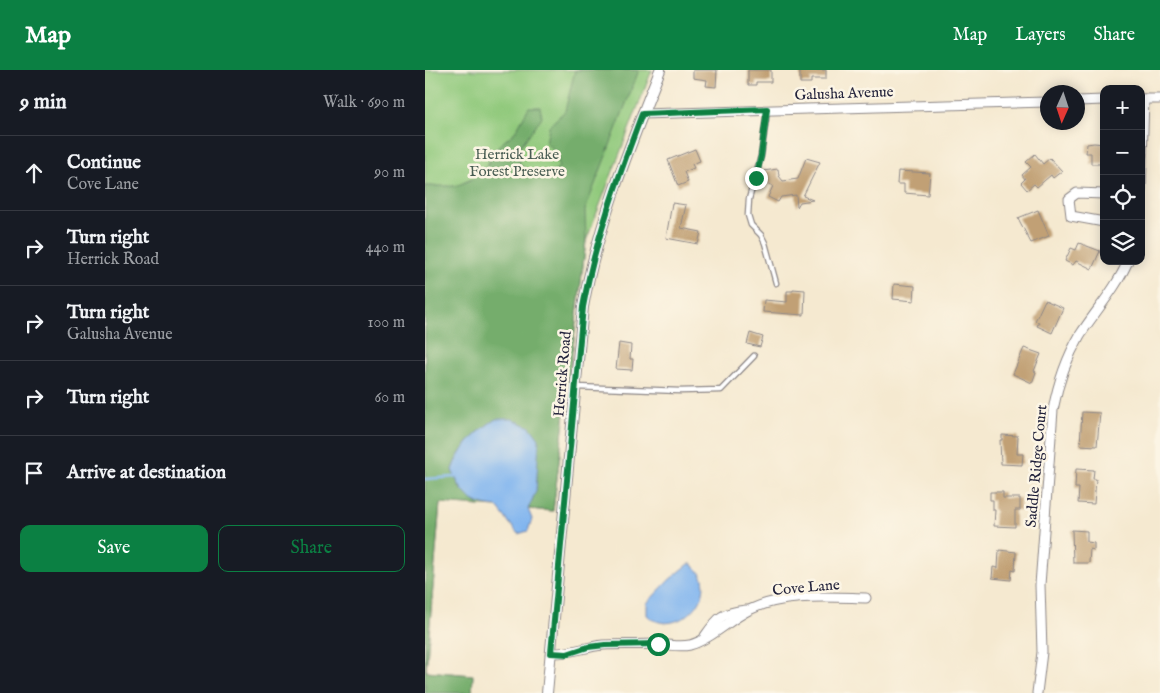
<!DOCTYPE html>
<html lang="en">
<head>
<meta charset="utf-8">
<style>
	body { margin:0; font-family:"IM FELL English",serif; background:#242831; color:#f1f3f6 }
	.controls { position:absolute; right:15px; top:15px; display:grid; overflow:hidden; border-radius:10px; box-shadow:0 2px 12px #0003 }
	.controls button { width:45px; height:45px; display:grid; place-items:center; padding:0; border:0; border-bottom:1px solid #363941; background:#171b24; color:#f1f3f6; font:25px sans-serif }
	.compass { position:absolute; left:615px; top:15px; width:45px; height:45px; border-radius:50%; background:#171b24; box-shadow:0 2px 12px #0003; rotate:183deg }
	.stop { position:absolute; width:15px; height:15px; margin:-11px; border:4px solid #0b8043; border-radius:50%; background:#fff }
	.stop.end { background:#0b8043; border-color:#fff; box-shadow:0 1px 5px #0008 }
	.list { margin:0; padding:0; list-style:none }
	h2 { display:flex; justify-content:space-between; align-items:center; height:65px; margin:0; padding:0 20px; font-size:21px }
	h2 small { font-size:16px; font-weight:400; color:#9ea1a6 }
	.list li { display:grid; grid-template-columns:32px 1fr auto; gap:15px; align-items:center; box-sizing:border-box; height:75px; padding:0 20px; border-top:1px solid #363941 }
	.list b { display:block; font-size:19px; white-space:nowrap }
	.list p { margin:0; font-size:16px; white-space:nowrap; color:#9ea1a6 }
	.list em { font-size:16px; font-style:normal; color:#9ea1a6 }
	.actions { display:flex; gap:10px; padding:15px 20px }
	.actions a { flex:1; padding:11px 0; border:1px solid #0b8043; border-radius:10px; text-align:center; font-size:18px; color:#0b8043 }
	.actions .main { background:#0b8043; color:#fff }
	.icon { flex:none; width:28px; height:28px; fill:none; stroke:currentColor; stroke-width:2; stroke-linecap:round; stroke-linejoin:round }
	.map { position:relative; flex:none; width:735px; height:623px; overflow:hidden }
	header { display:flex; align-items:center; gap:30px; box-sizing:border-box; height:70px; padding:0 25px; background:#0b8043; color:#fff }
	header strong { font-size:24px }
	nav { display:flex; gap:28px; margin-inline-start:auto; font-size:18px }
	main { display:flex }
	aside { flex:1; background:#171b24 }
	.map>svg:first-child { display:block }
	.green { fill:#90c97c; stroke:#59765c }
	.forest { fill:#74ad6c; stroke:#4b6854 }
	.water { fill:#81b5ef; stroke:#526c95 }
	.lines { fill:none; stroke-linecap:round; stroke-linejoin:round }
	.stream { stroke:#81b5ef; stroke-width:2.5 }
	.building { fill:#c1a075 }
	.service-casing { stroke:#8c8686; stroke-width:7 }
	.minor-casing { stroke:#8c8686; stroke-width:11 }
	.tertiary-casing { stroke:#8c8686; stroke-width:12 }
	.service { stroke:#fff; stroke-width:4.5 }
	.minor { stroke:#fff; stroke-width:9 }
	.tertiary { stroke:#fff; stroke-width:10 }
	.route { stroke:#0b8043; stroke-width:6 }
	.labels { text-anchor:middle; stroke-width:5; stroke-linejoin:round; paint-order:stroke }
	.street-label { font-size:15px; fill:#22223b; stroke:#fcf5e5 }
	.park-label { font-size:15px; fill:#485c52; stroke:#fcf5e5 }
</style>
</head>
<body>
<header>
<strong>Map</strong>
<nav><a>Map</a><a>Layers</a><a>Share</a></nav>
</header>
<main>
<aside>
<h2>9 min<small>Walk · 690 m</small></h2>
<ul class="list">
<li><svg class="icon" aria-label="ahead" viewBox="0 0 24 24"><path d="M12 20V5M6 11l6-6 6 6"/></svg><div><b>Continue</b><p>Cove Lane</p></div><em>90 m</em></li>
<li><svg class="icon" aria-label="right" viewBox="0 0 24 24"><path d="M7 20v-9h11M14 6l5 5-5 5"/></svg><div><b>Turn right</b><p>Herrick Road</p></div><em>440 m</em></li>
<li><svg class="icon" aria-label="right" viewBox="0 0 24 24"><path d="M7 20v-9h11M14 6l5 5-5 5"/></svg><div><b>Turn right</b><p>Galusha Avenue</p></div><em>100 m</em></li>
<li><svg class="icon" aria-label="right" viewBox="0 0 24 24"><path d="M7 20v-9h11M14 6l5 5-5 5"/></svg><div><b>Turn right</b></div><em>60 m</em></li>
<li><svg class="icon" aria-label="arrive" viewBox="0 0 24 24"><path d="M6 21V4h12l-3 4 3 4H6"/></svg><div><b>Arrive at destination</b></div></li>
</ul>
<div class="actions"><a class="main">Save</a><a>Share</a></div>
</aside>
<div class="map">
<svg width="735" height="623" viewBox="0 0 735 623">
	<rect width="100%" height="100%" fill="#fcf5e5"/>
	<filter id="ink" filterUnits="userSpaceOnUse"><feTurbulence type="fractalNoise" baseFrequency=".02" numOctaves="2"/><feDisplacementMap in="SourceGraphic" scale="10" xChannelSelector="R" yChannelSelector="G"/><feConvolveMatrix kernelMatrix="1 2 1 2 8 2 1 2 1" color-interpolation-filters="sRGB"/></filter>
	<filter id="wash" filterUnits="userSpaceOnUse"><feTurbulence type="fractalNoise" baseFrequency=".0096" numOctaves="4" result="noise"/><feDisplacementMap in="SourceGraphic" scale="20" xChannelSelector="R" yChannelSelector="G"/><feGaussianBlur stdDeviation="1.12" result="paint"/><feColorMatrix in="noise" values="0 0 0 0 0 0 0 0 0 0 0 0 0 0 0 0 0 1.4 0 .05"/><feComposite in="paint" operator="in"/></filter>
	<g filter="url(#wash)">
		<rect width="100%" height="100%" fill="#f5e9d0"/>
		<path class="green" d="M0 0H227L161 171 128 441 15 433 1 601 48 605 47 623H0Z"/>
		<path class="forest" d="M150 0H214L160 140 161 171 128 441 103 439 111 421 113 369 71 349C52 361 33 379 27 400L35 418 55 436 15 433 1 601 48 605 47 623H0V116H31L49 108 61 97 71 78 90 62 104 37H115L117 47 95 77 94 92 100 99 123 105 134 97 132 83 121 73 124 56 140 41Z"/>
		<g class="water">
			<path d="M71 349H87L105 357 114 369 111 421 103 439 107 449 103 461 93 464 72 437C46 435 37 424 27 400 34 379 52 361 71 349Z"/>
			<path d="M264 494H267C270 497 275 502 277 506 288 535 246 568 222 545V533L244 510Z"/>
		</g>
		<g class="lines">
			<path class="stream" d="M0 409 30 407"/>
		</g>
		<g id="blocks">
			<g class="building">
				<path d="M268 0H292L291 17 281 16 282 10 268 8Z"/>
				<path d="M323 0H346V12H331V15H323Z"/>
				<path d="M375 0H401V9H386V13H375Z"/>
				<path d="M669 73 679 74V94H666V83H661L662 74Z"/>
				<path d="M270 79 275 91 267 94 269 98 259 102 263 112 253 116 243 90Z"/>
				<path d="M610 84 618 94 625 88 637 101 628 108 626 105 612 117 609 114 602 120 596 113 600 109 597 105 606 97 601 92Z"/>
				<path d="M381 88 395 92 378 126 388 130 375 132 372 137 371 125 356 127 353 132 343 127 348 116 340 112 338 101 353 99 354 106 358 111 373 109Z"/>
				<path d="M473 101 505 103 503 125 479 123V114H472Z"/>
				<path d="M247 133 261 135 256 158 276 162 273 174 241 168Z"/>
				<path d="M613 140 624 166 606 173 593 148Z"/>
				<path d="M654 173 675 181 667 199 651 191 648 195 640 191 646 178 651 180Z"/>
				<path d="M469 214 490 216 489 231 468 229Z"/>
				<path d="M368 219 380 220 379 245 338 242 339 230 362 232V221H368Z"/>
				<path d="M620 230 638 238 627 263 612 256 614 252 610 251Z"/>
				<path d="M325 263 338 267 335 277 322 274Z"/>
				<path d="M194 273 206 275 205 289H208L207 300 191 299Z"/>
				<path d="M599 278 616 284 609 301 611 302 607 313 588 304Z"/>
				<path d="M657 342 675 343 672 376 655 375Z"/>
				<path d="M577 365 593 366 592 384H598L597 395 576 394 575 370H577Z"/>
				<path d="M651 399 669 400 668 409H671L669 434 653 433 654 418H650Z"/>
				<path d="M565 422H578V428H595V440H590V457L569 456 570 440H568V430H565Z"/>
				<path d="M647 460 662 461V472L669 473V480L665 479 664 493H648Z"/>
				<path d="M574 480 591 482 590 501 587 500 586 510 567 508 568 497 573 498Z"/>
			</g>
		</g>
	</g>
	<g filter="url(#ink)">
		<use href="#blocks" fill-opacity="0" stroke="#8c8686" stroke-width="1"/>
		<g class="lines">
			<defs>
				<g id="service">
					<path d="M342 41 336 86 324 129 323 145 326 155 336 165 340 173 351 213"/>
					<path d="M151 317 255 321 296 320 329 286"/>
				</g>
				<g id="minor">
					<path d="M716 29H735"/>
					<path d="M652 31 679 30"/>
					<path d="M217 44 622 32"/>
					<path d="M716 121 719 29"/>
					<path d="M679 124 652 123 644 129 646 146 679 152"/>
					<path d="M280 566C294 546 297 543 321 540"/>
					<path d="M126 583C145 584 159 577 178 575 194 574 211 575 227 574 240 573 251 578 265 575 286 569 304 550 324 540 359 523 403 527 441 528"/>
					<path d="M612 623 617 582 615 515 628 340C633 313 641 289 655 265 671 240 691 219 703 191"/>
				</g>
				<path id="tertiary" d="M122 623 158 237C173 154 204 78 235 0"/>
			</defs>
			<use href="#service" class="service-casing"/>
			<use href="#minor" class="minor-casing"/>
			<use href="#tertiary" class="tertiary-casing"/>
			<use href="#service" class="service"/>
			<use href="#minor" class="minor"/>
			<use href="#tertiary" class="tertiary"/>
		</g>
	</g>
	<g class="lines" filter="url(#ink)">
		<path class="route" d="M233 574 180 575 163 577 142 584 126 583 158 237C170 170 193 108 217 44L342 39 336 86 331 108"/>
	</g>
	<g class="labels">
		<g class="street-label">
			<text transform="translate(419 23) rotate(-2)" y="5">Galusha Avenue</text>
			<text transform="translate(137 304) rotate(-85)" y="5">Herrick Road</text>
			<text transform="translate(611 396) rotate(-85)" y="5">Saddle Ridge Court</text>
			<text transform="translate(381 517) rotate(-5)" y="5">Cove Lane</text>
		</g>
		<g class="park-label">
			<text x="92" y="89">Herrick Lake<tspan x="92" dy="17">Forest Preserve</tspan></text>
		</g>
	</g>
</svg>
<div class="controls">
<button>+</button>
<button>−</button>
<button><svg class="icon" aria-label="locate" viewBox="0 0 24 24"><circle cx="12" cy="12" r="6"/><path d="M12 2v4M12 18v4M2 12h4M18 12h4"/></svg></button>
<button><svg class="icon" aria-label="layers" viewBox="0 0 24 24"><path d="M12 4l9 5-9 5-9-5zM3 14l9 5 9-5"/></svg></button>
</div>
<svg class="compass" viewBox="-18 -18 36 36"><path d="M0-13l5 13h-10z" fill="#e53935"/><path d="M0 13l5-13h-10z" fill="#9ea1a6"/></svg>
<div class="stop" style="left:233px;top:574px"></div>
<div class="stop end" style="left:331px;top:108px"></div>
</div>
</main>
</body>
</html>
